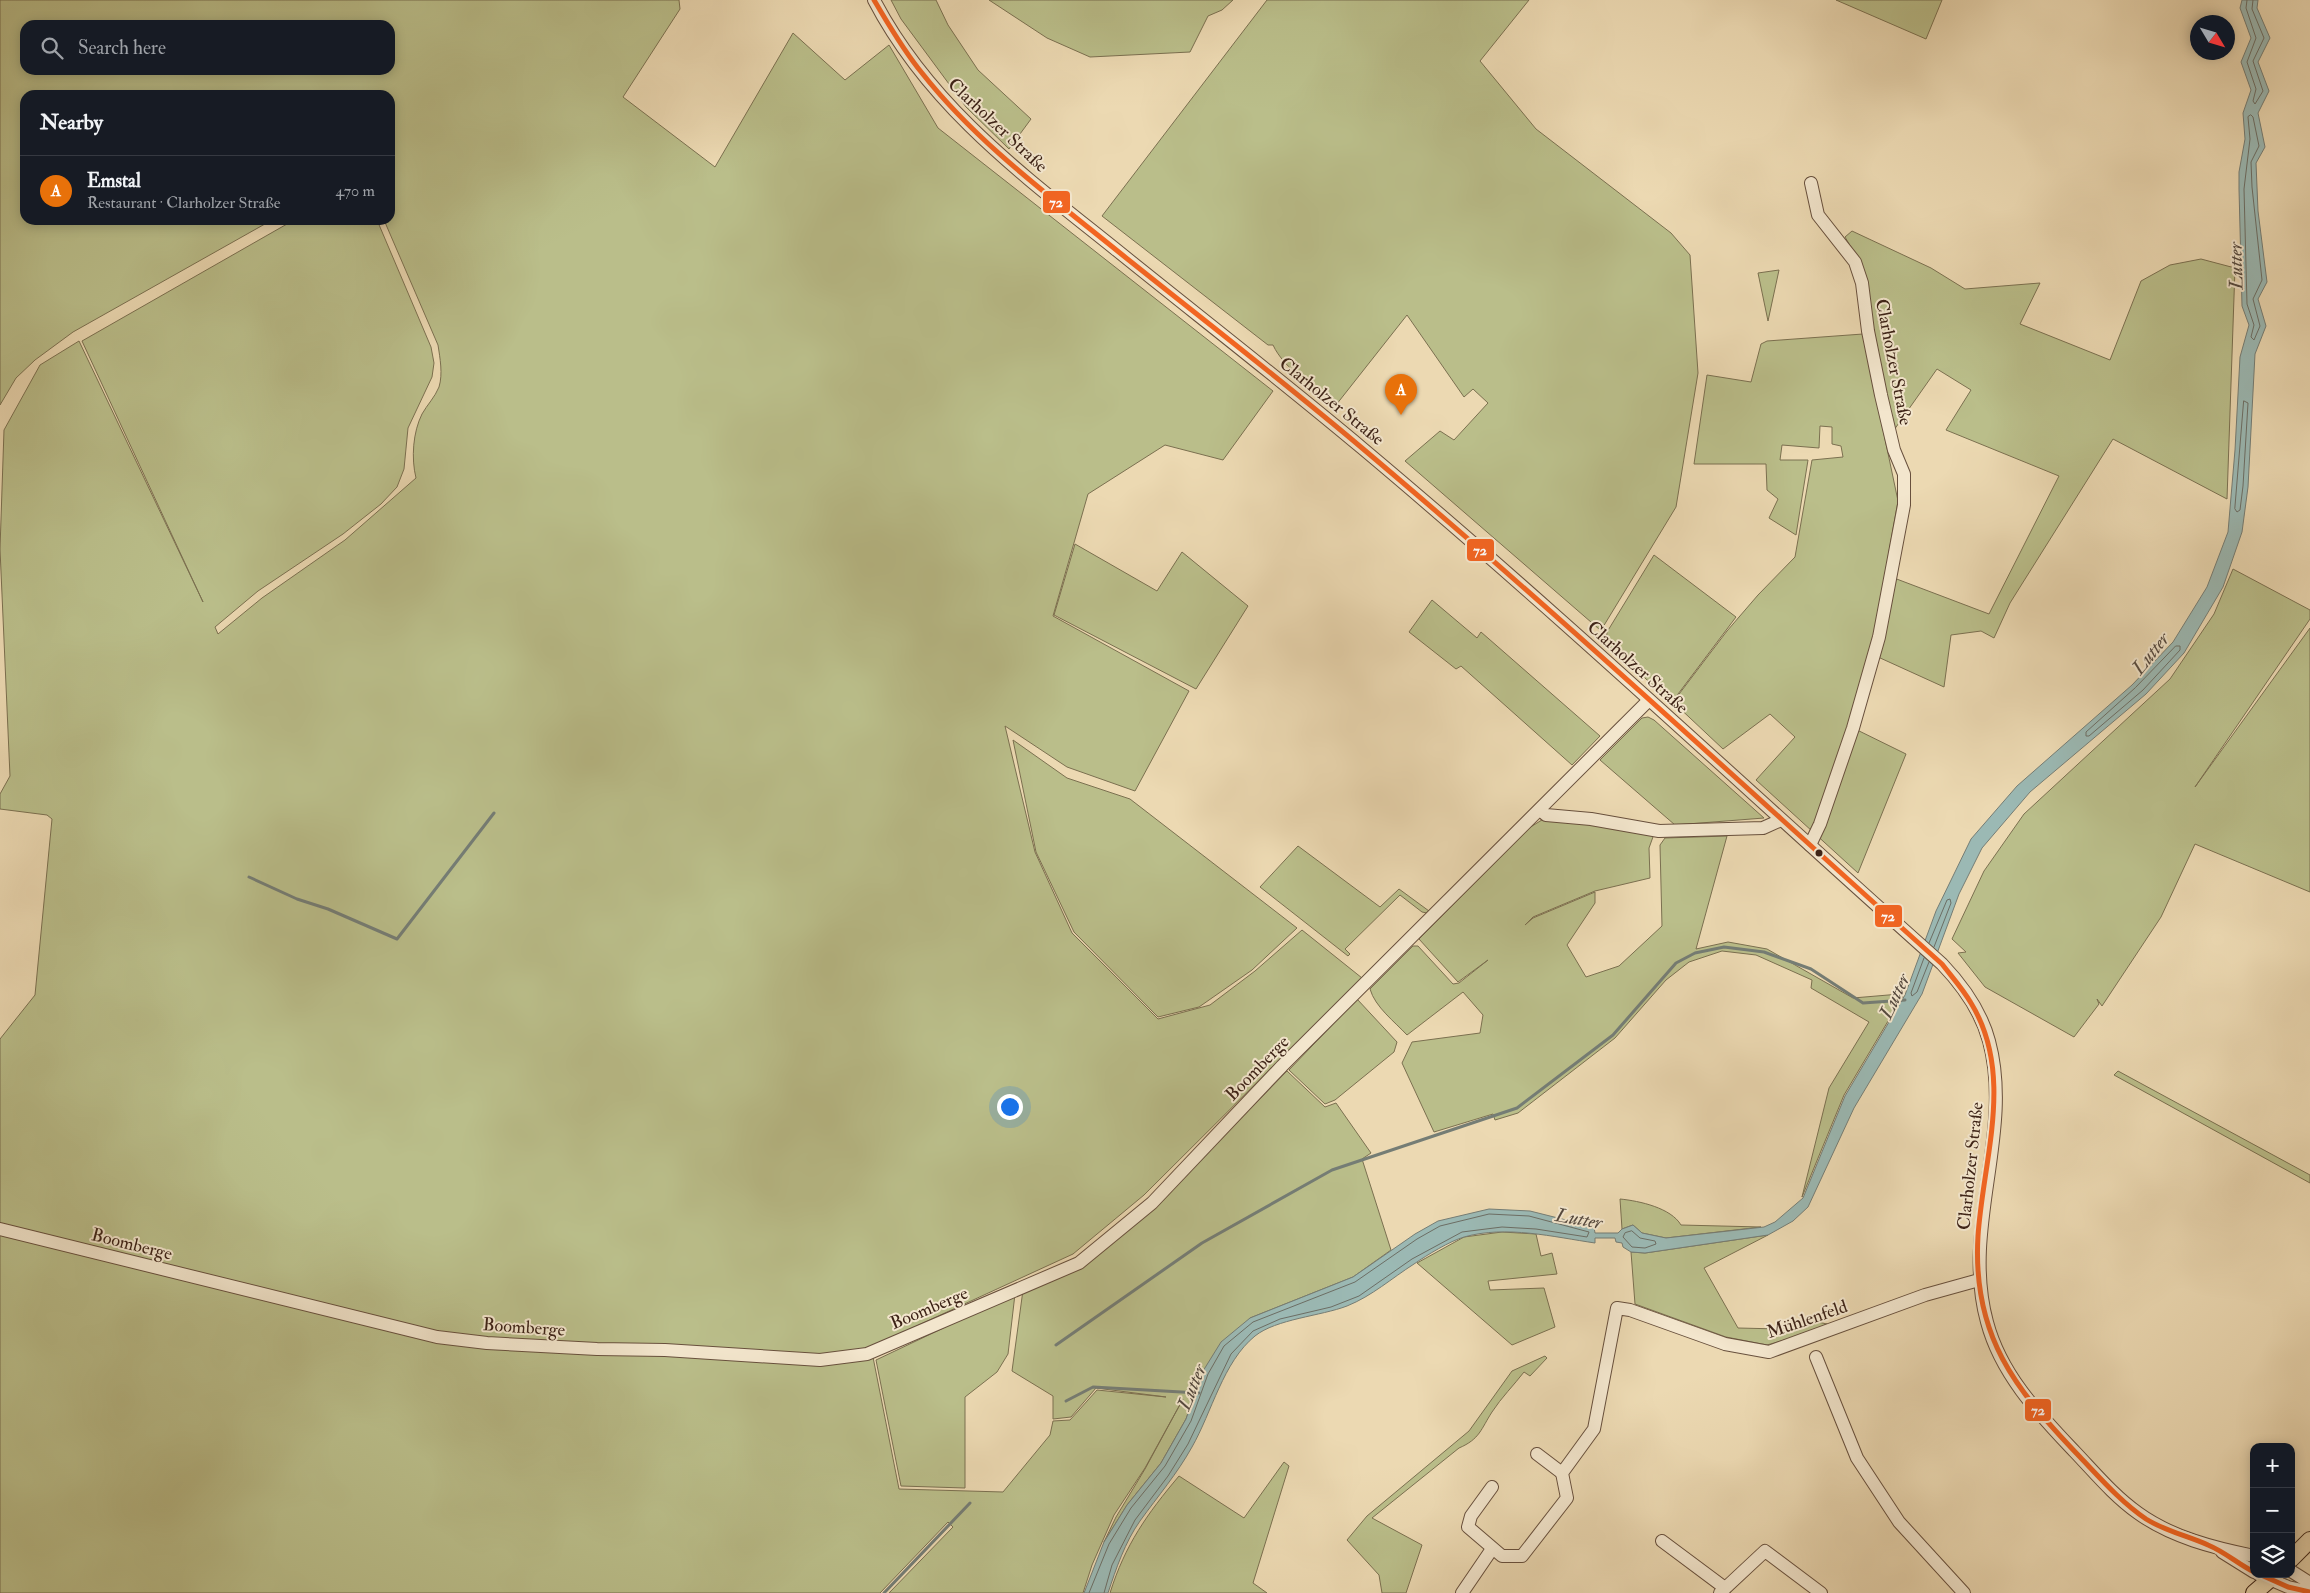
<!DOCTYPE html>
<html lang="en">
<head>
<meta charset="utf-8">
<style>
	body { margin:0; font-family:"IM FELL Double Pica",serif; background:#242831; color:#f1f3f6 }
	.controls { position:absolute; right:15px; bottom:15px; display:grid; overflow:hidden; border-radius:10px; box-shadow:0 2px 12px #0003 }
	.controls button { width:45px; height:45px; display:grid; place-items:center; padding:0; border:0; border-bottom:1px solid #363941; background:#171b24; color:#f1f3f6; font:25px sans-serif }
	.compass { position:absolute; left:2190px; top:15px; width:45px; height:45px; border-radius:50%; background:#171b24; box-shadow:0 2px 12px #0003; rotate:128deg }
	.you { position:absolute; left:1009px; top:1106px; width:18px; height:18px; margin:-12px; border:4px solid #fff; border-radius:50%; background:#1a73e8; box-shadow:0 0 0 8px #1a73e833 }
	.badge { display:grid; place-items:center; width:32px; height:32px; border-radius:50%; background:#0f766e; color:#fff; font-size:16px; font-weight:700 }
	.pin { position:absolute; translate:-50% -41px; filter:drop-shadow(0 1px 2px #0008) }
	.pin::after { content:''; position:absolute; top:26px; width:18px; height:15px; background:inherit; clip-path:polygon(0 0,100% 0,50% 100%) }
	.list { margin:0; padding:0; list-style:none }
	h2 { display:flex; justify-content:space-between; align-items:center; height:65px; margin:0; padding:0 20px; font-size:21px }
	h2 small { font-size:16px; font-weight:400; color:#9ea1a6 }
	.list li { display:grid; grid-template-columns:32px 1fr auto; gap:15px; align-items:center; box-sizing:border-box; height:70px; padding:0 20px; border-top:1px solid #363941 }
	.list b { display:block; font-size:19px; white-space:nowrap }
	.list p { margin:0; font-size:16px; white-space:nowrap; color:#9ea1a6 }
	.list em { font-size:16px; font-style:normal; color:#9ea1a6 }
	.icon { flex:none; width:28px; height:28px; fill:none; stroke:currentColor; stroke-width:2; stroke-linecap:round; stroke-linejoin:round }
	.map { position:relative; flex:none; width:2310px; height:1593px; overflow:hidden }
	.search { position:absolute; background:#171b24; box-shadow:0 2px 12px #0003; left:20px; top:20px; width:375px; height:55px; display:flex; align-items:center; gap:12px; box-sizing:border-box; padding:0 18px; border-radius:15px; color:#9ea1a6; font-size:19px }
	.panel { position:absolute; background:#171b24; box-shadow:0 2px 12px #0003; left:20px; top:90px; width:375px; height:135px; border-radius:15px }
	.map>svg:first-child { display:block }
	.green { fill:#babe8a; stroke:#7b7050; fill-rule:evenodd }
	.water { fill:#9bb9b4; stroke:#757d75 }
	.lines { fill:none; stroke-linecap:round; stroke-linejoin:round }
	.shore { stroke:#6c6e65; stroke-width:1 }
	.stream { stroke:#757d75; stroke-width:3 }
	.minor-casing { stroke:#68503d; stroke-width:14 }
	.major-casing { stroke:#3c2216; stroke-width:18 }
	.minor { stroke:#f3e6cd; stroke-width:12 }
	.major { stroke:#ecd9b2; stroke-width:16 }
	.bus-1-casing { stroke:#f3e6cd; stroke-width:9 }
	.bus-1 { stroke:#f26522; stroke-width:5 }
	.bus-dot { fill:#3c2216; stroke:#f3e6cd; stroke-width:2 }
	.labels { text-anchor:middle; stroke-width:4; stroke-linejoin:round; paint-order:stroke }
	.street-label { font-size:18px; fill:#3c2216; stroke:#f3e6cd }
	.water-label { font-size:19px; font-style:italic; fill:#54483e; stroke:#f3e6cd }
	.line-badge { stroke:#f3e6cd; stroke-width:2 }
	.badge-label { font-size:14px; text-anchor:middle; font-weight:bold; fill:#fff }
</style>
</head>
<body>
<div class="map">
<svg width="2310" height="1593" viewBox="0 0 2310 1593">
	<rect width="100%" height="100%" fill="#ecd9b2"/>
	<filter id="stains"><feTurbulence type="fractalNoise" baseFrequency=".004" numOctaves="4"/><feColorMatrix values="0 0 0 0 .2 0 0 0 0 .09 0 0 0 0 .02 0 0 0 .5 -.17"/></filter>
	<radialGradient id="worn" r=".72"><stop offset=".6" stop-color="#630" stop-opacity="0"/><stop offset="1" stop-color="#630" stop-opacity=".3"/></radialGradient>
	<g class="green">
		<path d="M0 0H679L680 9 623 97 715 167 793 33 845 80 889 45 938 128 1273 391 1223 460 1165 445 1088 494 1053 616 1189 691 1135 791 1067 767 1005 726 1035 852 1072 933 1158 1019 1210 1005 1255 971 1302 930 1362 978 1144 1195 1073 1254 871 1347 899 1489 1003 1492 1050 1435 1053 1421 1070 1420 1097 1390 1166 1397 1096 1388 1071 1417 1053 1419V1396L1012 1371 1023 1290 1082 1267 1156 1205 1287 1071 1325 1107 1336 1103 1371 1153 1362 1159 1391 1250 1353 1277 1250 1318 1203 1371 1186 1419 1161 1463 1127 1505 1104 1542 1116 1517 1145 1469 1183 1399 1145 1468 1114 1515 1092 1565 1083 1593H889L953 1527 948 1522 880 1593H0V1039L35 995 52 819 47 815 0 809V794L10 776 0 549 4 430 40 365 79 341 203 602 82 341 294 220H377L431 347 434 363 432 377 408 428 404 469 397 487 381 504 343 534 258 591 215 627 218 634 262 598 345 540 416 478C411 458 413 432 422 414 427 405 435 397 439 387 443 374 440 358 438 345L384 220H390V95H25V220H272L73 332 35 360 16 378 0 405ZM25 25H390V70H25Z"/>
		<path d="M891 0H936L948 25 978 70 1031 119 1009 149 966 107 901 19Z"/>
		<path d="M989 0H1233L1222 10 1208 16 1190 52 1090 57 1047 38Z"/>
		<path d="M1267 0H1529L1480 61 1536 129 1671 233 1690 255 1698 373 1676 507 1603 627 1599 629 1405 461 1440 431 1454 440 1488 403 1473 389 1464 397 1407 315 1336 405C1315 388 1284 369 1273 345H1268L1102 216Z"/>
		<path d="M1836 0H1942L1926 39Z"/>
		<path d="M1852 231 1931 268 1965 289 2040 283 2020 324 2110 360 2141 281 2170 265 2201 259 2235 268 2227 499 2113 439 2010 603 1994 638 1981 631 1951 635 1944 687 1878 657 1894 578 1989 614 2059 476 1946 430 1971 390 1937 369 1894 430 1858 259 1845 237Z"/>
		<path d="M1779 270 1768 321 1758 273Z"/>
		<path d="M1863 334 1898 501 1874 636 1849 726 1906 754 1858 873 1756 780 1795 737 1770 714 1723 749 1673 702 1727 631 1758 595 1795 557 1812 460 1843 457 1841 446 1832 444V427L1820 426 1819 448 1782 445 1780 460H1808L1796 535 1769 518 1778 499 1767 490 1766 464H1694L1707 375 1751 382 1761 344 1767 341Z"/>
		<path d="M1075 544 1157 591 1182 552 1248 606 1196 689 1054 615Z"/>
		<path d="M1654 555 1736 617 1672 702 1610 647 1606 641 1607 632Z"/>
		<path d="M2233 569 2310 610V619L2195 787 2310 628V892L2195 844 2161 917 2102 1006 2097 999 2099 1004 2074 1037 1985 987 1958 953 1966 952 1952 939 1984 871 2024 814 2170 679 2214 614Z"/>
		<path d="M1432 600 1477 638 1481 632 1600 736 1572 765 1461 666 1456 669 1409 632Z"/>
		<path d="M1648 717 1654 720 1764 818 1675 825 1600 760 1642 718Z"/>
		<path d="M1013 740 1067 778 1130 799 1297 928 1252 970 1199 1007 1158 1017 1074 932 1036 852Z"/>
		<path d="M1545 818 1654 834 1649 848 1650 878 1595 891 1533 917 1525 925 1533 918 1595 892V903L1567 945 1586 977 1619 966 1662 926 1660 845 1665 838 1727 836 1696 949 1728 942 1767 949 1853 998 1900 994 1903 996 1844 1095 1802 1197 1829 1088 1869 1022 1811 988 1812 980 1756 955 1722 951 1689 962 1666 980 1615 1038 1518 1113 1495 1120 1493 1114 1434 1132 1402 1063 1412 1042 1480 1033 1483 1015 1463 992 1407 1035C1395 1022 1375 1007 1370 989L1413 946H1418L1453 984 1459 983 1488 960 1458 982 1419 939 1529 828Z"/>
		<path d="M1298 846 1380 907 1399 889 1429 911 1427 913 1422 912 1400 895 1345 949 1350 954 1348 956 1260 887Z"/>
		<path d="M1357 999 1397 1042 1394 1052 1335 1100 1325 1104 1289 1070Z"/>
		<path d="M2118 1071 2310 1175V1183L2114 1075Z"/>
		<path d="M1620 1199C1640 1201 1671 1208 1681 1225L1761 1227 1666 1238 1642 1233 1633 1225 1622 1229Z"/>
		<path d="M1502 1232 1536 1234 1541 1256 1552 1253 1557 1274 1488 1281 1490 1290 1544 1288 1555 1327 1512 1345 1417 1263 1464 1237Z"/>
		<path d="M1768 1235 1704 1268 1738 1328 1780 1329 1813 1321 1827 1324 1805 1334 1767 1345 1726 1337 1635 1304 1631 1252 1645 1253Z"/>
		<path d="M1015 1294 1008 1354 997 1372 965 1397V1488L901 1486 876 1360Z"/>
		<path d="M1545 1356 1547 1358 1530 1376 1524 1372C1514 1385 1501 1398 1492 1412 1481 1429 1480 1439 1459 1448L1372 1518 1422 1545 1406 1593H1382L1379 1575 1347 1540 1367 1516 1469 1431 1512 1371Z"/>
		<path d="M1284 1462 1289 1466 1253 1583 1267 1593H1110C1125 1545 1147 1514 1179 1476L1244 1518Z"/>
	</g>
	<path class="water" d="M2242 0H2258L2257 8 2270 38 2258 62 2269 91 2258 113 2265 147 2256 163 2258 211 2267 282 2258 299 2266 326 2255 354 2248 487 2242 532 2223 587 2184 653 2146 694 2030 792 1982 848 1959 894 1922 994 1854 1108 1808 1207 1793 1221 1768 1235 1645 1253 1631 1252 1623 1247 1622 1243 1616 1242 1615 1238H1595V1243C1554 1237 1506 1225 1464 1237 1450 1241 1427 1255 1414 1264 1392 1278 1372 1296 1347 1306 1321 1316 1276 1319 1255 1336 1223 1362 1212 1412 1192 1447 1177 1474 1158 1496 1140 1521 1125 1542 1116 1569 1108 1593H1084L1104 1542 1127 1505 1161 1463 1186 1419 1203 1371 1221 1342 1250 1318 1353 1277 1415 1234 1438 1221 1489 1209 1530 1211 1594 1227 1595 1233H1618L1622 1229 1633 1225 1642 1233 1666 1238 1764 1227 1775 1222 1803 1198 1845 1096 1905 995 1936 911 1971 839 2017 786 2132 685 2173 642 2207 587 2228 532 2235 450 2240 357 2249 325 2242 306 2239 189V172L2245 139 2243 113 2251 90 2241 62 2251 38 2240 8Z"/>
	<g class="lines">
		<g class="shore">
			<path d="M2247 0 2246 8 2256 38 2247 62 2256 89 2253 101 2255 104 2263 91 2253 61 2264 38 2252 9 2253 0"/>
			<path d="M2251 115 2253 117 2259 146 2251 162 2252 187 2262 280 2253 299 2260 326 2254 340 2251 337 2254 325 2247 304 2244 189 2250 139 2248 117Z"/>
			<path d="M2244 401 2248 403 2243 486 2240 510 2237 512 2235 509Z"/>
			<path d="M2176 646H2180V650L2143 690 2089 736H2086V732L2135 688Z"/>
			<path d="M1929 943 1947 900 1950 899 1951 903 1934 947"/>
			<path d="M1924 958 1911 993 1912 996 1917 992 1929 962"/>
			<path d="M1632 1231 1640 1238 1655 1241 1656 1244 1645 1248 1632 1247 1623 1237 1625 1233Z"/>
			<path d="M1089 1593 1109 1544 1131 1508 1165 1466 1191 1421 1208 1374 1224 1346 1253 1322 1355 1282 1417 1239 1440 1226 1489 1214 1529 1216 1589 1232 1587 1237 1536 1229 1502 1227 1462 1232 1412 1259 1359 1296 1331 1307 1280 1319 1253 1331 1231 1354 1188 1444 1168 1476 1135 1520 1112 1565 1104 1593"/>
		</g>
		<g class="stream">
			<path d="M249 877 297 899 328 909 397 939 494 813"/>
			<path d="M1056 1345 1202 1243 1332 1170 1517 1108 1613 1035 1676 963 1695 953 1724 947 1764 952 1811 969 1863 1003 1905 1000"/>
			<path d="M1066 1401 1093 1387 1199 1393"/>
			<path d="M884 1593 970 1503"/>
		</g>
		<defs>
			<g id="minor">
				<path d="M874 0C929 106 1023 175 1114 248 1197 315 1281 380 1362 448 1560 614 1749 792 1942 964 1963 986 1981 1011 1989 1041 2014 1133 1961 1228 1987 1322 2001 1375 2039 1414 2075 1452 2095 1473 2114 1496 2138 1513 2171 1537 2214 1548 2254 1556"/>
				<path d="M1540 810 1546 815 1591 819 1659 831 1763 828 1781 820"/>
				<path d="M1810 845 1820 824 1853 728 1879 637 1904 505V474L1894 450 1881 395 1868 331 1862 283 1855 262 1818 215 1811 183"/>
				<path d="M0 1229 437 1337 487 1343 597 1349 665 1350 820 1360 867 1354 1079 1263 1152 1203 1282 1066 1649 700"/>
				<path d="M1816 1357 1857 1458 1899 1522 1964 1593"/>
				<path d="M1537 1454 1562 1473"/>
				<path d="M1492 1487 1471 1516 1468 1527 1502 1556H1522L1567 1498 1562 1473 1594 1429 1617 1308 1630 1310 1725 1344 1769 1352 1925 1295 1979 1280"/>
				<path d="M1662 1541 1725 1588"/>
				<path d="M2222 1552 2254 1572"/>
				<path d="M2291 1571 2310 1583"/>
				<path d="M2258 1574 2288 1587 2310 1592"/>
				<path d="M1462 1593 1492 1549"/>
				<path d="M1720 1593 1765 1551 1821 1593"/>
			</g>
			<g id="major">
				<path d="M2291 1559 2310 1540"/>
				<path d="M2254 1593 2276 1574"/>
			</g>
		</defs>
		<use href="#minor" class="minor-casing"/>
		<use href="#major" class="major-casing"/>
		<use href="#minor" class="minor"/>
		<use href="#major" class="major"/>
		<defs>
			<g id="bus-1">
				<path d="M874 0C889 25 903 50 922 73 977 143 1051 197 1120 253 1201 318 1283 381 1362 448 1560 615 1749 791 1942 964 1952 977 1963 989 1971 1003 2015 1075 1983 1159 1978 1236 1972 1336 2015 1389 2080 1457 2101 1479 2121 1502 2146 1519 2165 1531 2188 1536 2208 1545 2225 1552 2238 1564 2254 1572"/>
				<path d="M2259 1574 2288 1587 2310 1592"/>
			</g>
		</defs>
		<use href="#bus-1" class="bus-1-casing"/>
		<use href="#bus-1" class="bus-1"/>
	</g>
	<circle class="bus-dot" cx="1819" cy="853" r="4.5"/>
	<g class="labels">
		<g class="street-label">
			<text transform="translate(998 125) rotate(43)" y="6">Clarholzer Straße</text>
			<text transform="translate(1894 362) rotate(79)" y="6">Clarholzer Straße</text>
			<text transform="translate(1332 401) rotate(39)" y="6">Clarholzer Straße</text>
			<text transform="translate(1638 667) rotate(42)" y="6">Clarholzer Straße</text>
			<text transform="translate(1257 1068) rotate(-46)" y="6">Boomberge</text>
			<text transform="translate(1970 1166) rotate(-84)" y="6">Clarholzer Straße</text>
			<text transform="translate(132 1244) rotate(14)" y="6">Boomberge</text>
			<text transform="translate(929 1308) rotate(-23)" y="6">Boomberge</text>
			<text transform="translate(1807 1319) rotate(-19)" y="6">Mühlenfeld</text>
			<text transform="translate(524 1327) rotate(4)" y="6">Boomberge</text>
		</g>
		<g class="water-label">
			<text transform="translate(2235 266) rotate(-91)" y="7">Lutter</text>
			<text transform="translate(2150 653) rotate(-51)" y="7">Lutter</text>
			<text transform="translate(1894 996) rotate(-65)" y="7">Lutter</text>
			<text transform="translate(1579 1218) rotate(10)" y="7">Lutter</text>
			<text transform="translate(1191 1387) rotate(-68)" y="7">Lutter</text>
		</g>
	</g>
	<g class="line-badge">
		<rect x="1042" y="190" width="29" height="24" rx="5" fill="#f26522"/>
		<rect x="1466" y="538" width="29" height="24" rx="5" fill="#f26522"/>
		<rect x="1874" y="904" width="29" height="24" rx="5" fill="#f26522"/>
		<rect x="2024" y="1398" width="28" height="24" rx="5" fill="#f26522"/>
	</g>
	<g class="badge-label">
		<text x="1056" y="207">72</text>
		<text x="1480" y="555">72</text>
		<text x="1888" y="921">72</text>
		<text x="2038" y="1415">72</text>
	</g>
	<rect width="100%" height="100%" filter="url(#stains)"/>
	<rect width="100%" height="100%" fill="url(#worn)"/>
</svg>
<div class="controls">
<button>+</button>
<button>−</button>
<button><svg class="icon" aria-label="layers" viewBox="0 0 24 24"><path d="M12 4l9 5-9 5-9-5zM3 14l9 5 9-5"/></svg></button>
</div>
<svg class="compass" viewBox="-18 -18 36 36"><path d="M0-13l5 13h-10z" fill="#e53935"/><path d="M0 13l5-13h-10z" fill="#9ea1a6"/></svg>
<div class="you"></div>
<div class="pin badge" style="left:1401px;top:415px;background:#e8710a">A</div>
<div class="search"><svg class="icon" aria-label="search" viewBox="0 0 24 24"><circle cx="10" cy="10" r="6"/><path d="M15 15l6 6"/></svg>Search here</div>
<section class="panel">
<h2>Nearby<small></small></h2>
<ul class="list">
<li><span class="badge" style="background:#e8710a">A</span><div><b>Emstal</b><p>Restaurant · Clarholzer Straße</p></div><em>470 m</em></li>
</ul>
</section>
</div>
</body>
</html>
